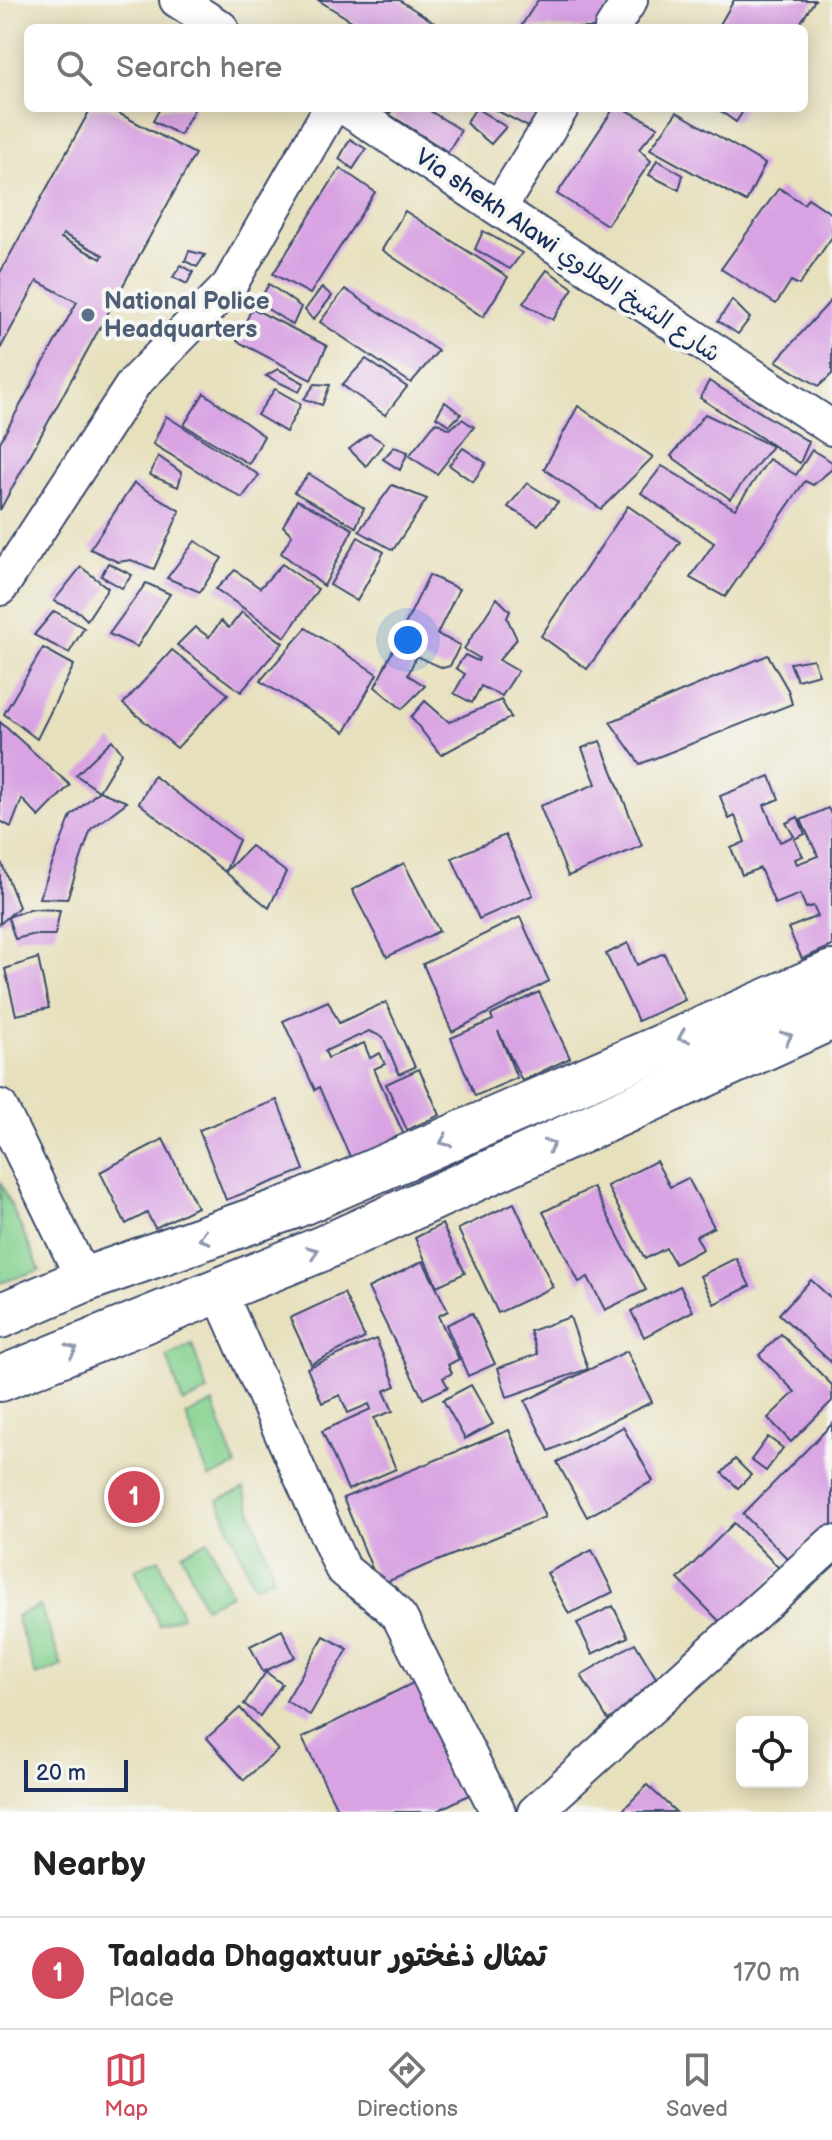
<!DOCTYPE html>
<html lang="en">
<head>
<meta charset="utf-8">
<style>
	body { margin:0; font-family:"Balsamiq Sans","Playpen Sans Arabic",sans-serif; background:#f6f6f6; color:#222 }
	.controls { position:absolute; right:24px; bottom:24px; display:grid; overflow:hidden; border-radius:12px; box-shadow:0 4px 20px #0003 }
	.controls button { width:72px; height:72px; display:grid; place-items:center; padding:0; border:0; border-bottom:2px solid #e0e0e0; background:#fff; color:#222; font:40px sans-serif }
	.scale { position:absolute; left:24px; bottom:20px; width:104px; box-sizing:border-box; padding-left:8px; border:4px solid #1b2f5e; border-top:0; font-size:22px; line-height:28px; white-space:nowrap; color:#1b2f5e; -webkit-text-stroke:6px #f6f6f2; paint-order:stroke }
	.you { position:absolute; left:408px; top:640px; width:28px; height:28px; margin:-20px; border:6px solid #fff; border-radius:50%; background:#1a73e8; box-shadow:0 0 0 12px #1a73e833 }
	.badge { display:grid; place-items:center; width:52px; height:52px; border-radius:50%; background:#d1495b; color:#fff; font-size:26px; font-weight:700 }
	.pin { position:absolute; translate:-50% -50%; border:4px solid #fff; box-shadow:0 2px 8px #0006 }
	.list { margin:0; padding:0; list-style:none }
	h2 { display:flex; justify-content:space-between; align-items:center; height:104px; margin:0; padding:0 32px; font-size:34px }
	h2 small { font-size:26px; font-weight:400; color:#767676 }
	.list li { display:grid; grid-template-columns:52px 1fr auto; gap:24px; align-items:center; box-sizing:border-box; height:112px; padding:0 32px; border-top:2px solid #e0e0e0 }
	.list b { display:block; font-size:30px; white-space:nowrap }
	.list p { margin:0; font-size:26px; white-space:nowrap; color:#767676 }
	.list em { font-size:26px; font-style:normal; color:#767676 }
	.icon { flex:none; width:44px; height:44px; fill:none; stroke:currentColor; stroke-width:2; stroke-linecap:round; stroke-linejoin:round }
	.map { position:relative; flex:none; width:832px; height:1812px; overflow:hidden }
	.search { position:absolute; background:#fff; box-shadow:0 4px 20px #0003; left:24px; right:24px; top:24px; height:88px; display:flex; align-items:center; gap:20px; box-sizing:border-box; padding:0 28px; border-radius:12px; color:#767676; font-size:30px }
	.sheet { height:216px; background:#fff }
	nav { display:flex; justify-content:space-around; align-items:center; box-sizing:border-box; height:112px; border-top:2px solid #e0e0e0; background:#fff; font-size:22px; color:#767676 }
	nav a { display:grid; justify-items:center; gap:4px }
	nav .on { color:#d1495b }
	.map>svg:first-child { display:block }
	.green { fill:#85d290; stroke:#508077; stroke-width:2 }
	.building { fill:#d8a2e3; fill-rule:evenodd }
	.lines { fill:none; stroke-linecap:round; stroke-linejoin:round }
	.minor-casing { stroke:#3a4a6c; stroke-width:38 }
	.highway-casing { stroke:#3a4a6c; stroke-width:48 }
	.minor { stroke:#fff; stroke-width:34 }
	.highway { stroke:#fff; stroke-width:44 }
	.oneway { stroke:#8d97ae }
	.service-dot { fill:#5c6f8a; stroke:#f6f6f2; stroke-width:3 }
	.labels { text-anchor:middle; stroke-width:8; stroke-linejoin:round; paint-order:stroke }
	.street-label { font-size:24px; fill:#1b2f5e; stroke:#f6f6f2 }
	.service-label { font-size:24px; font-weight:bold; fill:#4e5e75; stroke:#f6f6f2; text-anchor:start }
</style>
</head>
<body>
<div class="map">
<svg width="832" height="1812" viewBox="0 0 832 1812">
	<rect width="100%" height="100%" fill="#f6f6f2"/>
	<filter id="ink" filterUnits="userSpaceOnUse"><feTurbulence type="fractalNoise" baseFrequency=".0125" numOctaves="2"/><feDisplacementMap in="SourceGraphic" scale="16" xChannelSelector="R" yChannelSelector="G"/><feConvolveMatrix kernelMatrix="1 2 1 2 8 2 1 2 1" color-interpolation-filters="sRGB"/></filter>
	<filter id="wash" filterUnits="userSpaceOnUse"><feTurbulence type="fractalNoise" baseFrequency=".006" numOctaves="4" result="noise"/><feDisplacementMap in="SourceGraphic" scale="32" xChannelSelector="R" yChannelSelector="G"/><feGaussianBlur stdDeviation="1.8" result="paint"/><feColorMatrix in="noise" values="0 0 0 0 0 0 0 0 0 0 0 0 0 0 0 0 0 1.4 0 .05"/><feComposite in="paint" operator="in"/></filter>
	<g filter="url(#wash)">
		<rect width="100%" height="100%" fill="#e7e0bd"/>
		<g class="green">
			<path d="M0 1181 40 1270 0 1283Z"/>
			<path d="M192 1344 208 1392 183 1403 167 1357Z"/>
			<path d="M213 1403 236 1466 209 1478 186 1415Z"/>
			<path d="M244 1489 274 1577 254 1586 218 1500Z"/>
			<path d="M208 1540 231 1595 204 1607 182 1553Z"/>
			<path d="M159 1559 182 1616 159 1625 135 1569Z"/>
			<path d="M40 1606 62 1666 36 1676 16 1616Z"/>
		</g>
		<g id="blocks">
			<g class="building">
				<path d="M318 0H399L443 28H363Z"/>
				<path d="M538 0H614L596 28H520Z"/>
				<path d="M734 0H815L797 28H718Z"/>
				<path d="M91 108H109L195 154 0 510V442L77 302 37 281 0 349V273ZM63 234 103 255 101 259 61 238Z"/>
				<path d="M160 108H195L180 135 153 121Z"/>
				<path d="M394 108H425L461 130 448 152 389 114Z"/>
				<path d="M476 108 506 127 491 144 466 123Z"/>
				<path d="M492 108H545L532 129Z"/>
				<path d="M614 108H623L658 127 639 149 651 161 607 225 557 194Z"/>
				<path d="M716 108H745L736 122Z"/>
				<path d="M677 112 765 164 746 202 650 149Z"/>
				<path d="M350 139 366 149 353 169 339 159Z"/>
				<path d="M657 160 683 175 679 190 649 175Z"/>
				<path d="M340 168 375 192 310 294 273 274Z"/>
				<path d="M779 188 804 204 808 198 832 214V237L799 285 791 281 776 304 721 269Z"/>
				<path d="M405 211 508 277 483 317 382 250Z"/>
				<path d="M483 231 522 253 510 269 475 249Z"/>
				<path d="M189 251 205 255 197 267 185 261Z"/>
				<path d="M181 265 193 272 187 284 173 277Z"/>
				<path d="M547 270 573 288 553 320 523 303Z"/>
				<path d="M269 284 301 307 293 325 258 303Z"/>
				<path d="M322 287 332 296 313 320 305 310Z"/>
				<path d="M345 289 438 351 411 383 320 322Z"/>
				<path d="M832 299V374L819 386 776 361Z"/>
				<path d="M732 300 750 318 738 334 718 321Z"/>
				<path d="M252 308 327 346 311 380 237 341Z"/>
				<path d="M366 359 407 387 385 415 342 385Z"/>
				<path d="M278 369 304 383 299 392 266 376Z"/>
				<path d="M709 381 809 442 800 463 700 398Z"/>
				<path d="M315 384 330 385 322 405 304 399Z"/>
				<path d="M275 389 301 404 286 432 257 415Z"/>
				<path d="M204 393 264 436 249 464 184 425Z"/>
				<path d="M445 402 461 414 450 425 436 417Z"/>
				<path d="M578 406 653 457 601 509 544 469Z"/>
				<path d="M705 414 772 446 730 499 671 456Z"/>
				<path d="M166 416 259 475 242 498 153 444Z"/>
				<path d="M462 419 474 427 437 474 409 456 436 422 450 429Z"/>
				<path d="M369 434 384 443 366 466 349 449Z"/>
				<path d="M394 447 408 452 400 470 383 459Z"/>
				<path d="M463 448 486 463 473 482 449 465Z"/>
				<path d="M812 450 832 462V469L813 485 805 481 725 597 690 578 714 543 641 493 662 466 735 509 769 459 796 475Z"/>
				<path d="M158 456 182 473 178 487 150 475Z"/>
				<path d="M309 474 364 508 356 527 294 492Z"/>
				<path d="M134 483 180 511 154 569 131 560 118 562 90 549Z"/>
				<path d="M527 483 558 502 538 525 508 507Z"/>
				<path d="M392 485 427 499 393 550 359 531Z"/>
				<path d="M297 500 353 529 324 586 281 553 292 535 283 526Z"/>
				<path d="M628 506 680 542 587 669 541 636Z"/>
				<path d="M358 537 384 552 357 601 330 585Z"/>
				<path d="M195 541 222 558 200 592 167 578Z"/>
				<path d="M108 563 132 575 122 588 101 576Z"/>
				<path d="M282 564 318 589 285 637 216 589 235 570 260 588Z"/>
				<path d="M81 567 108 588 87 620 79 612 54 601Z"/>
				<path d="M429 575 459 589 437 634 460 645 450 666 443 668 416 656 408 675 425 686 402 709 375 687Z"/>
				<path d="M146 583 170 594 137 647 109 634Z"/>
				<path d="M497 598 510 611 507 618 517 639 499 660 518 671 502 696 481 686 472 703 454 693 465 674 456 668 465 655 478 661 479 658 464 649Z"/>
				<path d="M54 611 84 628 69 653 34 635Z"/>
				<path d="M242 612 283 643 241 692 177 645 195 627 209 637 221 621 229 628Z"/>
				<path d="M306 628 377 674 345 732 260 681Z"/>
				<path d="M43 648 74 665 37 739 4 714Z"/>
				<path d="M172 650 228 694 177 748 123 704Z"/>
				<path d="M768 655 788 690 792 704 640 764 610 722Z"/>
				<path d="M813 659 819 674 797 680 790 663Z"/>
				<path d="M501 700 511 717 441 755 411 717 425 701 449 722Z"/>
				<path d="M0 722 70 785 39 817 22 799 11 827 0 821Z"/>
				<path d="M112 740 122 753 99 791 76 775Z"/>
				<path d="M600 741 642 846 568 876 540 806 596 784 582 748Z"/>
				<path d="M154 776 239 840 225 872 139 803Z"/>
				<path d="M770 776 779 799 764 805 780 842 794 836 786 823 798 817 805 834 794 839 803 856 795 859 797 864 818 856 801 820 828 808 832 816V946L802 959 788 928 818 916 813 906 806 908 800 894 775 904 760 868 742 875 731 848 745 842 735 816 729 819 720 796Z"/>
				<path d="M99 791 127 802 91 829 67 899 39 898 71 816Z"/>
				<path d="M505 835 533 895 479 919 452 858Z"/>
				<path d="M251 846 286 872 269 908 225 872Z"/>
				<path d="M0 859 19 907 0 924Z"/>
				<path d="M404 863 439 931 387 957 352 890Z"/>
				<path d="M30 909 60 910 55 935H31L15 939 8 917Z"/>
				<path d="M520 917 549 981 452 1032 423 964Z"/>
				<path d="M628 943 637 965 664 953 685 1000 638 1021 606 954Z"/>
				<path d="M38 958 49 1008 16 1015 5 969Z"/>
				<path d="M539 992 570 1058 522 1081 498 1031 517 1078 475 1096 451 1038 493 1020 491 1015Z"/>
				<path d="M328 1001 339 1023 386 1002 415 1067 399 1074 383 1037 369 1031 325 1051 328 1058 364 1043 370 1058 380 1053 385 1064 374 1069 404 1135 351 1159 319 1087 315 1090 283 1021Z"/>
				<path d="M419 1069 440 1115 407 1130 386 1084Z"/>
				<path d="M277 1100 304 1170 226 1200 199 1130Z"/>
				<path d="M163 1139 197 1207 155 1228 147 1213 126 1224 100 1172Z"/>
				<path d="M656 1161 670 1187 688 1178 714 1227 696 1236 703 1249 675 1264 666 1248 645 1259 607 1186Z"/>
				<path d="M593 1187 646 1290 605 1310 588 1277 579 1282 543 1212Z"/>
				<path d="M514 1203 553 1287 498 1313 458 1229Z"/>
				<path d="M442 1224 465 1273 437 1286 415 1238Z"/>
				<path d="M736 1258 750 1286 714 1304 700 1276Z"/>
				<path d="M423 1261 448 1311 438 1316 459 1359 448 1365 452 1373 443 1378 448 1387 423 1399 368 1288Z"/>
				<path d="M811 1280 832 1299V1363L779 1314Z"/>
				<path d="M680 1286 693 1311 644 1337 631 1311Z"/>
				<path d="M344 1293 365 1338 311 1364 290 1318Z"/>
				<path d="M472 1313 495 1364 468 1376 446 1325Z"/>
				<path d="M570 1317 588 1369 507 1397 498 1368 538 1354 530 1331Z"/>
				<path d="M781 1334 832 1385V1401L791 1442 768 1418 795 1392 759 1355Z"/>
				<path d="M376 1339 396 1386 384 1391 393 1411 374 1418 396 1469 348 1490 322 1431 371 1409 369 1404 348 1413 340 1395 322 1403 307 1368Z"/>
				<path d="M627 1351 652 1402 549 1451 525 1401Z"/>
				<path d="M471 1385 493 1424 465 1439 443 1400Z"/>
				<path d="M832 1424V1531L796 1567 743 1514Z"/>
				<path d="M623 1427 653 1481 587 1517 557 1462Z"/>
				<path d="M509 1430 545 1517 379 1585 343 1498Z"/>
				<path d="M768 1437 783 1448 766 1471 751 1460Z"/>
				<path d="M735 1459 751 1475 738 1488 722 1473Z"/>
				<path d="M734 1523 781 1570 724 1626 678 1579Z"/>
				<path d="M592 1550 613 1592 569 1614 547 1573Z"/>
				<path d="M613 1606 628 1637 592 1654 577 1623Z"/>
				<path d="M282 1630 295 1657 263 1672 250 1646Z"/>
				<path d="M324 1636 348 1649 310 1715 286 1701Z"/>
				<path d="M635 1643 662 1688 608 1720 581 1675Z"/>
				<path d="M266 1672 282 1684 260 1716 244 1704Z"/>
				<path d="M421 1679 477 1791 435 1812H339L302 1738Z"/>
				<path d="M240 1708 278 1750 244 1780 207 1738Z"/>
				<path d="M647 1785 676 1812H621Z"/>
			</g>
		</g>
	</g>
	<g filter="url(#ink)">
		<use href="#blocks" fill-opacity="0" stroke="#3a4a6c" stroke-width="2"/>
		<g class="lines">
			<defs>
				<g id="minor">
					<path d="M177 0 221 28"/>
					<path d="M612 28 630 0"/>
					<path d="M346 108 832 428"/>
					<path d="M499 208 561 108"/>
					<path d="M0 588 134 383 229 286 331 108"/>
					<path d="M0 1107 84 1280"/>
					<path d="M218 1290 342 1568C361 1586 384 1597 400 1618L498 1812"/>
					<path d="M535 1812 832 1543"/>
				</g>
				<g id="highway">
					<path d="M0 1316 84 1280 294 1206 832 973"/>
					<path d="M0 1379 321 1249 832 1017"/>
				</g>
			</defs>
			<use href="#minor" class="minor-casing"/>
			<use href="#highway" class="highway-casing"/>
			<use href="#minor" class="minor"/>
			<use href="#highway" class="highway"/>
		</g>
		<defs><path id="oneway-chevron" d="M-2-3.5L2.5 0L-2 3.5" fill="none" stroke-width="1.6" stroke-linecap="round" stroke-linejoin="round" transform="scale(2)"/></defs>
		<g class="oneway">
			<use href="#oneway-chevron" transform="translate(683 1037) rotate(157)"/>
			<use href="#oneway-chevron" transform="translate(787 1037) rotate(-24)"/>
			<use href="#oneway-chevron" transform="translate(445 1141) rotate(157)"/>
			<use href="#oneway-chevron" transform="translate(550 1145) rotate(-24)"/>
			<use href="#oneway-chevron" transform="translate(204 1238) rotate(161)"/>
			<use href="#oneway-chevron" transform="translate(313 1252) rotate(-22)"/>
			<use href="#oneway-chevron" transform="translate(72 1350) rotate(-22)"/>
		</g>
	</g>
	<circle class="service-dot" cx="88" cy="315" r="8"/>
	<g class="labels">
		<g class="street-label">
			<text transform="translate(568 255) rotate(34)" y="8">Via shekh Alawi شارع الشيخ العلاوي</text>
		</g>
		<g class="service-label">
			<text x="104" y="309">National Police<tspan x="104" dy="28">Headquarters</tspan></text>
		</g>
	</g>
</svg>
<div class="controls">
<button><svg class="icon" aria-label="locate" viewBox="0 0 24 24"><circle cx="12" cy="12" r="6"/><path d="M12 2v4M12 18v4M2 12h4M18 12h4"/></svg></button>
</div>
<div class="scale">20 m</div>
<div class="you"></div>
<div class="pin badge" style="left:134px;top:1497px">1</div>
<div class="search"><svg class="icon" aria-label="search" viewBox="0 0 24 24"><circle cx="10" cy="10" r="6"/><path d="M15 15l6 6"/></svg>Search here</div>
</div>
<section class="sheet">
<h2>Nearby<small></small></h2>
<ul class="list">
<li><span class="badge">1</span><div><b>Taalada Dhagaxtuur تمثال ذغختور</b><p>Place</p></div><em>170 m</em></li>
</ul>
</section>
<nav>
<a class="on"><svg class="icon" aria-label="map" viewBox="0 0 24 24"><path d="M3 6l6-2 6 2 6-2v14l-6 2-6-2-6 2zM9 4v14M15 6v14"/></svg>Map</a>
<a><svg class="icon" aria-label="directions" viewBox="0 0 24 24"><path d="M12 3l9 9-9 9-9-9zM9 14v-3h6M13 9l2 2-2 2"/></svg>Directions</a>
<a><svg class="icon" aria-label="saved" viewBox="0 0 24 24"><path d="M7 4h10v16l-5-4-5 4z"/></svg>Saved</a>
</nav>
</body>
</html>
